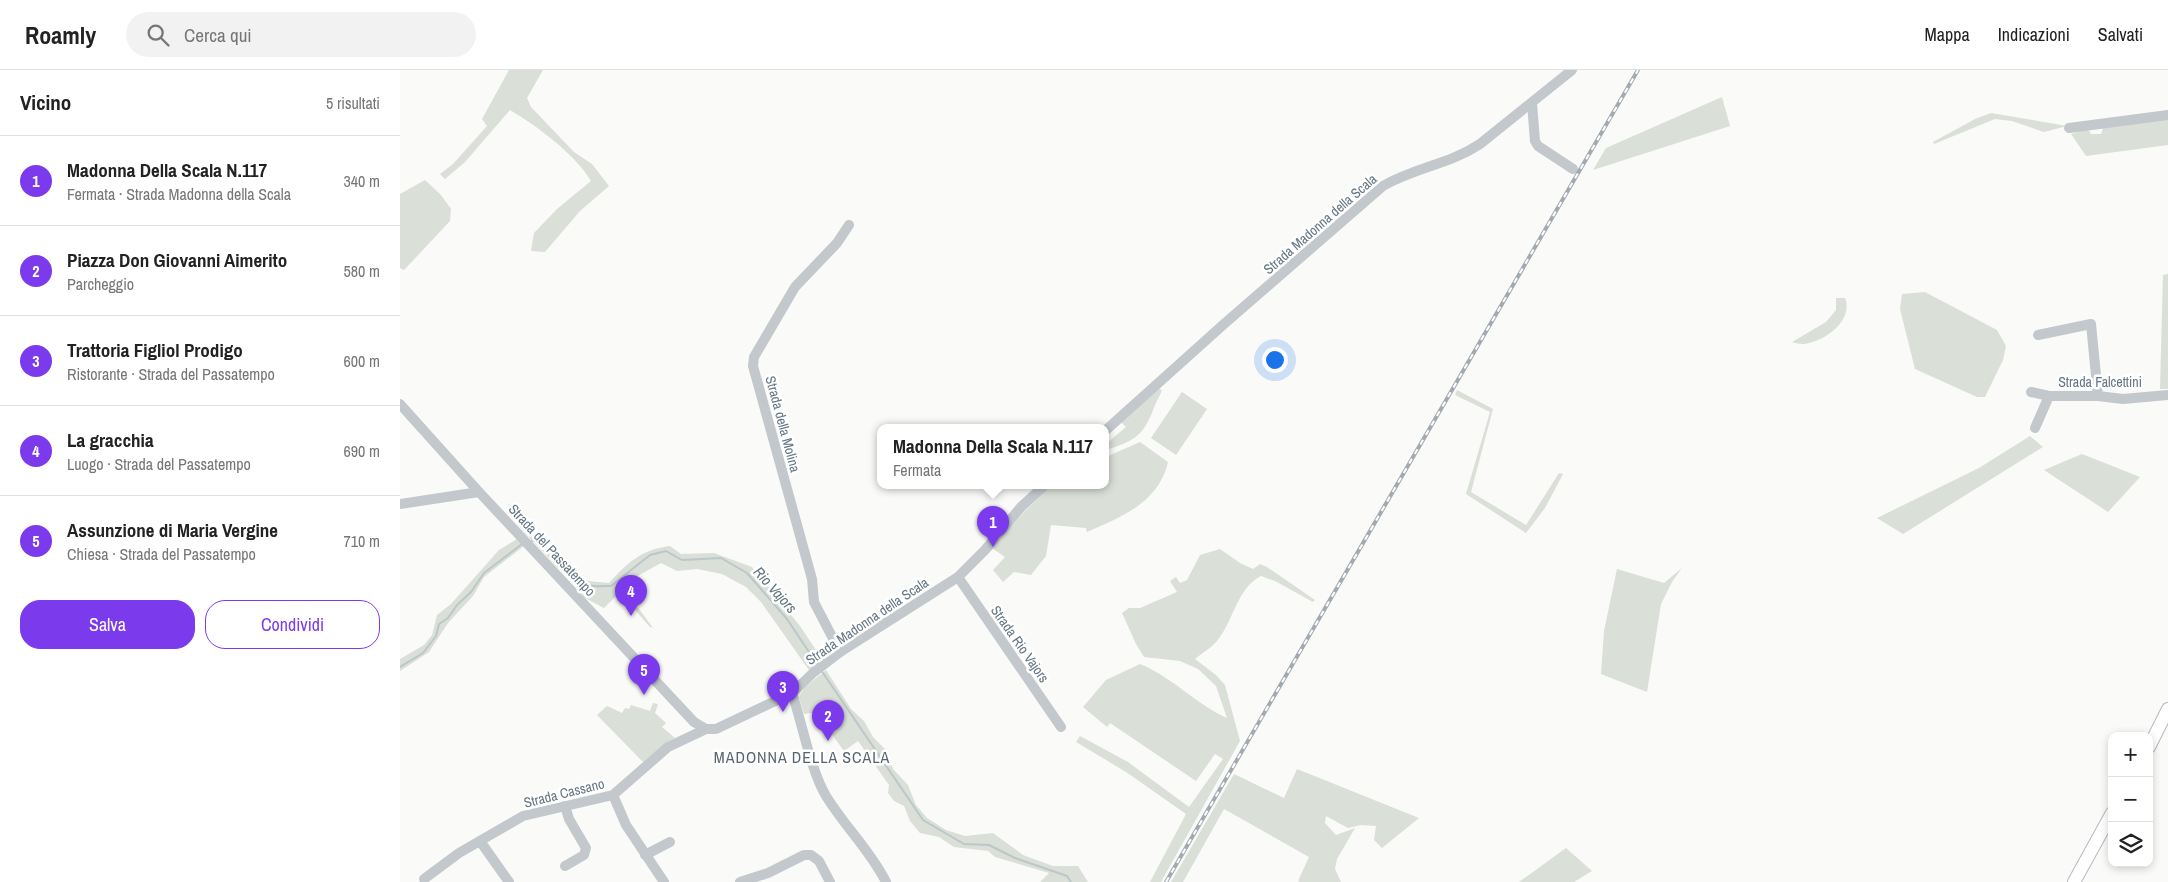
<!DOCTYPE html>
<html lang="it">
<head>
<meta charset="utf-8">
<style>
	body { margin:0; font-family:"Archivo Narrow",sans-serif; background:#f2f2f2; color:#222 }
	.controls { position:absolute; right:15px; bottom:15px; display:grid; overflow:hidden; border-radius:10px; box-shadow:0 2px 8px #0003 }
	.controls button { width:45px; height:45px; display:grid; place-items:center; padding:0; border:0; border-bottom:1px solid #e0e0e0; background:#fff; color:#222; font:25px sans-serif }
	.you { position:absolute; left:874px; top:289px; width:18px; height:18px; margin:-12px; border:4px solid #fff; border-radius:50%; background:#1a73e8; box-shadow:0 0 0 8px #1a73e833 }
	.badge { display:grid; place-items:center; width:32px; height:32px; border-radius:50%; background:#7c3aed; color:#fff; font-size:16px; font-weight:700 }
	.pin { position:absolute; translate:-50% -41px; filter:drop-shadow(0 1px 2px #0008) }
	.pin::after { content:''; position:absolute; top:26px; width:18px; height:15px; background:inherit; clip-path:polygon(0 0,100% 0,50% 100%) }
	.popup { position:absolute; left:477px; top:354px; width:232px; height:65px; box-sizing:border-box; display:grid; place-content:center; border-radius:10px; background:#fff; filter:drop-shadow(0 1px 4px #0005); font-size:16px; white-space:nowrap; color:#767676 }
	.popup b { font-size:19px; color:#222 }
	.popup::after { content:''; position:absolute; left:50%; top:100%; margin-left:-10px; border:10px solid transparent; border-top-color:#fff }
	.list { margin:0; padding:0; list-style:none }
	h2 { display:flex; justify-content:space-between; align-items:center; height:65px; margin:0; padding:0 20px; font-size:21px }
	h2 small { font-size:16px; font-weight:400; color:#767676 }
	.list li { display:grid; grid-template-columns:32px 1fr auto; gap:15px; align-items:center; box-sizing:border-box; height:90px; padding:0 20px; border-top:1px solid #e0e0e0 }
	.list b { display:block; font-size:19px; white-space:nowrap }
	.list p { margin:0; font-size:16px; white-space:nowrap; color:#767676 }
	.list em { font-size:16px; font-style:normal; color:#767676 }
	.actions { display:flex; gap:10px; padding:15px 20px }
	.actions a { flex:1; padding:11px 0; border:1px solid #7c3aed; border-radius:20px; text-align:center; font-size:18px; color:#7c3aed }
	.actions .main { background:#7c3aed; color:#fff }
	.icon { flex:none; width:28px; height:28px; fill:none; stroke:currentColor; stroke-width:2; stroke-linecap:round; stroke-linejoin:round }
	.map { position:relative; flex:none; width:1768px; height:812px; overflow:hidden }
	header { display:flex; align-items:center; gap:30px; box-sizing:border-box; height:70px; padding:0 25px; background:#fff; border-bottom:1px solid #e0e0e0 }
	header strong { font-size:24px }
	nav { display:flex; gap:28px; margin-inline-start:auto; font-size:18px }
	.search { width:350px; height:45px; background:#f2f2f2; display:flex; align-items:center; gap:12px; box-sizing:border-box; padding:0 18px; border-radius:28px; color:#767676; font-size:19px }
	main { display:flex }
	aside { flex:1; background:#fff }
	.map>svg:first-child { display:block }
	.green { fill:#dadfd7 }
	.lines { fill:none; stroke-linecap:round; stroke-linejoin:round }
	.stream { stroke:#bbc7cb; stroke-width:2 }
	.major-casing { stroke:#b5babe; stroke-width:14 }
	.minor { stroke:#c3c8cc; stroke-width:10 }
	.major { stroke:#fff; stroke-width:12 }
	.rail-casing { stroke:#a2aab0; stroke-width:4 }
	.rail { stroke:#fff; stroke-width:2; stroke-dasharray:5.5; stroke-linecap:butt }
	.labels { text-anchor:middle; stroke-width:5; stroke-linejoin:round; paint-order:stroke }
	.street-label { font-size:14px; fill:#657683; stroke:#fff }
	.water-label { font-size:15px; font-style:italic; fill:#60757c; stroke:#fff }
	.quarter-label { font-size:16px; letter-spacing:1px; fill:#57646e; stroke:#fff }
</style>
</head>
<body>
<header>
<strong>Roamly</strong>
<div class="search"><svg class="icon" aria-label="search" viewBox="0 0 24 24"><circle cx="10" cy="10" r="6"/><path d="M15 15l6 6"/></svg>Cerca qui</div>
<nav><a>Mappa</a><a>Indicazioni</a><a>Salvati</a></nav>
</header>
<main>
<aside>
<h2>Vicino<small>5 risultati</small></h2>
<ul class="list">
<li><span class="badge">1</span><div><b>Madonna Della Scala N.117</b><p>Fermata · Strada Madonna della Scala</p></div><em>340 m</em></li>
<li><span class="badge">2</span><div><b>Piazza Don Giovanni Aimerito</b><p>Parcheggio</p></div><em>580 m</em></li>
<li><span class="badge">3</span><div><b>Trattoria Figliol Prodigo</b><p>Ristorante · Strada del Passatempo</p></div><em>600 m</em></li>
<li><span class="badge">4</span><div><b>La gracchia</b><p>Luogo · Strada del Passatempo</p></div><em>690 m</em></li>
<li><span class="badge">5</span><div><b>Assunzione di Maria Vergine</b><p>Chiesa · Strada del Passatempo</p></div><em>710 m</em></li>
</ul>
<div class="actions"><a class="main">Salva</a><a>Condividi</a></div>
</aside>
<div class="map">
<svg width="1768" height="812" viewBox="0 0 1768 812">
	<rect width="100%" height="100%" fill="#fafaf8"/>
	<g class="green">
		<path d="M109 0H143L127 28 131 37 174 82 192 94 209 116 180 141 145 182 131 181 134 163 157 139 191 111C175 84 137 56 110 40L65 92 45 109 40 104 53 94 87 56 82 49Z"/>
		<path d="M1322 27 1330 56 1193 100 1206 78Z"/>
		<path d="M1591 43 1667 56 1644 62 1612 51 1595 49 1534 74 1533 72 1575 49Z"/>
		<path d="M1768 49V75L1686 86 1671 64 1688 59 1691 64H1701L1704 56Z"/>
		<path d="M25 110 41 125 51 139 50 151 4 200 0 198V124Z"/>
		<path d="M1768 204V319H1760L1763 205Z"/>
		<path d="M1525 222 1597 260 1606 276 1603 290 1585 327H1577L1515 299 1500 239 1502 224Z"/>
		<path d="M1436 228H1445C1454 250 1425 272 1403 274 1400 274 1395 273 1392 272L1426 252 1436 240Z"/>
		<path d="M757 318 762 320C760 326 757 330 755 335 744 365 737 370 706 380V374L726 357 720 351Z"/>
		<path d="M1057 320 1093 339 1071 422 1126 455 1159 403 1163 404 1145 438 1126 463 1066 424 1090 342 1055 325Z"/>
		<path d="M782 322 807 339 776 385 751 368Z"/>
		<path d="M1630 366 1643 377 1503 464 1477 448 1579 398Z"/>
		<path d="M740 372 768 392C759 432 722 447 687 462L686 458 651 455 646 486 631 505 614 502 603 512 593 500 605 487 592 478 625 441 651 416H706V387Z"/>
		<path d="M1682 384 1740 407 1708 442 1644 400Z"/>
		<path d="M117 454 131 458 150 476 172 503 188 511 209 513C227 493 242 479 270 476L281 484 314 483 352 497 400 556 422 589 409 600 361 532 346 517 322 504 297 499 277 501 261 493 225 513 226 521 253 558 250 557 221 524 216 526 204 538 183 527 181 514 157 497Z"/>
		<path d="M117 469 124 476 84 507 73 526 48 553 29 582 0 601V589L24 575 32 565 37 545 51 534 99 480Z"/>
		<path d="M820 479 840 493 853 499 860 494 867 497 915 530 913 532 875 511 861 506C837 518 833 552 817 571 811 578 802 583 795 589L816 605 825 615 840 671 761 812H750L786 744 726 702 676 672 680 666 728 692 789 737 823 689 815 684 796 711 710 653 707 657 683 637 706 610 740 594C772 607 796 634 827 648L816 616 798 599 780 591 744 587 736 574 722 543 729 538H740L777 522 770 511 776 507 780 513 787 510 800 485Z"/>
		<path d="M1282 498 1272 512 1261 534 1247 622 1201 604 1204 561 1217 499 1264 513Z"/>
		<path d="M426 600 451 639 464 651 473 667 486 680 493 699 508 715 516 735 527 748 546 760 565 766 593 763 623 785 653 796H678L688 812H640L649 803 595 787 588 781 554 777 539 767 520 763 510 751 504 736 494 731 488 723 489 715 458 671 444 681 423 652 437 642 432 633 418 646 411 643 404 644 399 628 404 618Z"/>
		<path d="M253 633 258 634 255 643 266 653 262 657 275 668 269 671 243 692 197 645 207 636 222 643 225 638 229 639 231 635 250 641Z"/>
		<path d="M897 699 1019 748 982 778 974 770 976 756 961 755 948 758 926 746 925 753 936 765 955 758 937 789 935 799 941 812H900L898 811 909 787 824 739 783 812H771L834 704 884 728Z"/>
		<path d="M1166 778 1192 801 1174 812H1119Z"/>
	</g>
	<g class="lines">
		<g class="stream">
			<path d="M129 471C153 468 164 509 187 515 194 517 204 516 211 516L250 485 266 481 282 490 321 488 347 503 387 549 417 594"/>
			<path d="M0 597 23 583 36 566 39 554 48 548 57 535 71 522 84 503 122 474"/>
			<path d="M421 600 523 750 564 774 589 775 615 788 667 806 671 812"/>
		</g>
		<defs>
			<g id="major">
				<path d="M1749 677 1768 639"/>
				<path d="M1674 812 1712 743"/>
			</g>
		</defs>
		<use href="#major" class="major-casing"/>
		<g class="minor">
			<path d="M1132 33 1135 71 1138 76 1173 99"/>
			<path d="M1669 58 1768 45"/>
			<path d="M1638 265 1691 254 1698 326"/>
			<path d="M1631 322 1649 326H1698L1723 329 1768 325"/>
			<path d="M0 334 79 422 294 652 306 659H316L392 623 414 602 440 582 558 507 585 480 621 437 644 416"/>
			<path d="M1635 358 1649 326"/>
			<path d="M706 360 824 254 983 116C1016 97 1048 95 1080 74L1172 0"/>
			<path d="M0 434 79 422"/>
			<path d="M558 507 661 657"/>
			<path d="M440 582 414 532 412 509 353 296 354 287 395 217 437 173 449 155"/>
			<path d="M392 623C402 653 411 701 426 726 445 757 470 780 486 812"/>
			<path d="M213 725 226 755 264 812"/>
			<path d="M80 771 109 812"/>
			<path d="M245 785 270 772"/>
			<path d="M165 796 184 785 186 778 169 749 165 736"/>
			<path d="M24 809 59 783 123 746 213 725 268 677 306 659"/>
			<path d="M340 812 368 803 404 785H411L419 791 430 812"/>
		</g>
		<use href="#major" class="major"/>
		<defs>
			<path id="rail" d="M766 812 1238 0"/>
		</defs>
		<use href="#rail" class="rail-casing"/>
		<use href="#rail" class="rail"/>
	</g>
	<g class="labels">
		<g class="street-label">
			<text transform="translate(920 154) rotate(-41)" y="5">Strada Madonna della Scala</text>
			<text x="1700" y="317">Strada Falcettini</text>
			<text transform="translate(383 354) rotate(75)" y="5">Strada della Molina</text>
			<text transform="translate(152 480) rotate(47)" y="5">Strada del Passatempo</text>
			<text transform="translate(467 551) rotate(-34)" y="5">Strada Madonna della Scala</text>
			<text transform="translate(620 574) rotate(55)" y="5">Strada Rio Vajors</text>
			<text transform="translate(164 723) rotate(-14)" y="5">Strada Cassano</text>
		</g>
		<g class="water-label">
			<text transform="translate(375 520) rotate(48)" y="5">Rio Vajors</text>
		</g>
		<g class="quarter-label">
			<text x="402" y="693">MADONNA DELLA SCALA</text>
		</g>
	</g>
</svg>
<div class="controls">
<button>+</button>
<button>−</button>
<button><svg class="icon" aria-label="layers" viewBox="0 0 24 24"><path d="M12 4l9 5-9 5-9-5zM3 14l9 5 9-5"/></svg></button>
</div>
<div class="you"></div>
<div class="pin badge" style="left:593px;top:477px">1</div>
<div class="popup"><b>Madonna Della Scala N.117</b>Fermata</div>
<div class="pin badge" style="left:428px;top:671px">2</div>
<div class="pin badge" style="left:383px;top:642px">3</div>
<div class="pin badge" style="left:231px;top:546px">4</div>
<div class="pin badge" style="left:244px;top:625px">5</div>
</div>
</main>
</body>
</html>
